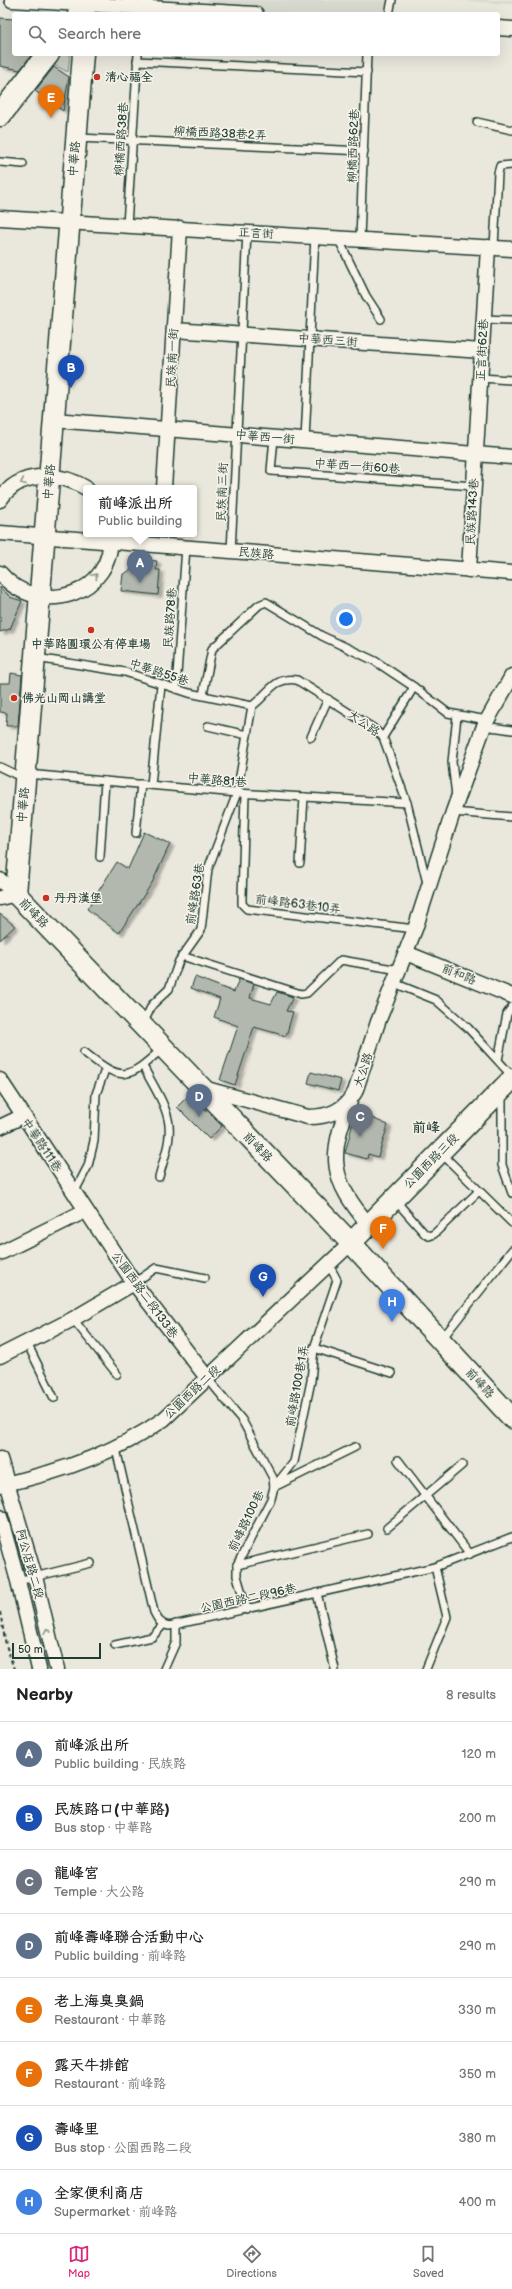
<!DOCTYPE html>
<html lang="en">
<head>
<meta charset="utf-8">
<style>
	body { margin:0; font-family:"Balsamiq Sans","LXGW WenKai TC",sans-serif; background:#f2f2f2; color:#222 }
	.scale { position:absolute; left:12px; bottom:10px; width:89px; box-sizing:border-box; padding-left:4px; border:2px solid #1f3d34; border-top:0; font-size:11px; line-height:14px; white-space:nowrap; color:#1f3d34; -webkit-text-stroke:3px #f7f3e8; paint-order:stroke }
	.you { position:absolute; left:346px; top:619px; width:14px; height:14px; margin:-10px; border:3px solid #fff; border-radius:50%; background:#1a73e8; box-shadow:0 0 0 6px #1a73e833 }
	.badge { display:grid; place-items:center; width:26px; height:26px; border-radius:50%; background:#db2777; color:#fff; font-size:13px; font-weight:700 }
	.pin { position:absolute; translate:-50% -33px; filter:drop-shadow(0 1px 2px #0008) }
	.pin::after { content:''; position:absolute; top:21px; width:14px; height:12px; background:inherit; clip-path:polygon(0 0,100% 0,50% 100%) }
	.popup { position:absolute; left:83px; top:485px; width:114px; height:52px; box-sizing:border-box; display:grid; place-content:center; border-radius:4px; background:#fff; filter:drop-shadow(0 1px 3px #0005); font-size:13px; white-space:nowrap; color:#767676 }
	.popup b { font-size:15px; color:#222 }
	.popup::after { content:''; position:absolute; left:50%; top:100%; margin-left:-8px; border:8px solid transparent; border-top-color:#fff }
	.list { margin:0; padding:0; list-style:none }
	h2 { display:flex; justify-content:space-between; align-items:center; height:52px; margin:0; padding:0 16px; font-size:17px }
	h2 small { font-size:13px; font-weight:400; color:#767676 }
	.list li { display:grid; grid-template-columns:26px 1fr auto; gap:12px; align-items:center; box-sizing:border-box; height:64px; padding:0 16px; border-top:1px solid #e0e0e0 }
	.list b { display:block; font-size:15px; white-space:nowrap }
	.list p { margin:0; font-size:13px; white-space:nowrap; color:#767676 }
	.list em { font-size:13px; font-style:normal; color:#767676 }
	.icon { flex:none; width:22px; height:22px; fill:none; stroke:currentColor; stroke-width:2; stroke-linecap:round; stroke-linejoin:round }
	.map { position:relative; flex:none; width:512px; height:1669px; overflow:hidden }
	.search { position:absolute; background:#fff; box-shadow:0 4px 16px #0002; left:12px; right:12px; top:12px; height:44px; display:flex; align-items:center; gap:10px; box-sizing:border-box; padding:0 14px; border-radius:4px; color:#767676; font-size:15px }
	.sheet { height:564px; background:#fff }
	nav { display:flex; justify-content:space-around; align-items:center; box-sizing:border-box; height:56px; border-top:1px solid #e0e0e0; background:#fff; font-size:11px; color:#767676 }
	nav a { display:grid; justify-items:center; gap:2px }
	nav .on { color:#db2777 }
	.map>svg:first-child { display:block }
	.built { fill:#d9dacf }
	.green { fill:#c8ccc1; stroke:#74847a }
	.building { fill:#b2b8ae; stroke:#1f3d34; filter:url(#shadow) }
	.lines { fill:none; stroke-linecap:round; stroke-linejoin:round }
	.lane-casing { stroke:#1f3d34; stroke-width:10 }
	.street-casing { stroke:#1f3d34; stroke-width:17 }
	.secondary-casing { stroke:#1f3d34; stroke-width:23 }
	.primary-casing { stroke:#1f3d34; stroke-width:25 }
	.path { stroke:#1f3d34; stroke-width:2; stroke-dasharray:4 3; stroke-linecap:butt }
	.lane { stroke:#f7f3e8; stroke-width:7 }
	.street { stroke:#f7f3e8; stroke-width:14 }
	.secondary { stroke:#f7f3e8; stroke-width:20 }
	.primary { stroke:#f7f3e8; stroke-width:22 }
	.oneway { stroke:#8b988e }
	.poi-dot { fill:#c8321e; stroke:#f7f3e8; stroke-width:1.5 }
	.labels { text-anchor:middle; stroke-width:3; stroke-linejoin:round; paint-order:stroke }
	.poi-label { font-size:12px; font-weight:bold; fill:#1f3d34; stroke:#f7f3e8; text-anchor:start }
	.street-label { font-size:12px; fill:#1f3d34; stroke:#f7f3e8 }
	.quarter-label { font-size:14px; font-weight:bold; fill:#1f3d34; stroke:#f7f3e8 }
</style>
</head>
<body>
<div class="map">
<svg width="512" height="1669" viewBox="0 0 512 1669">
	<defs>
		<filter id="shadow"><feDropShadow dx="4" dy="2.5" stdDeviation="1" flood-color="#0004"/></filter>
	</defs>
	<rect width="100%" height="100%" fill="#eae8dd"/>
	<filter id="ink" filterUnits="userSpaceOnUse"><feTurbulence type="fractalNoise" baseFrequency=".025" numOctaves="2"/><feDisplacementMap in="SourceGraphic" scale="8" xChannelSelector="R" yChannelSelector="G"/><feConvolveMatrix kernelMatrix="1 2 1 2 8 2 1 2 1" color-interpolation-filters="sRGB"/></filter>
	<g filter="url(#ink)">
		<g class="built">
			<path d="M208 0H392L389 14H256L206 11Z"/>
			<path d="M450 0H512V5V4Z"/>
		</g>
		<path class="green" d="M60 54H70L68 72 52 64Z"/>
		<g class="building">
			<path d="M0 18 14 19V54H32L20 70 0 66Z"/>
			<path d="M54 67 69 77 63 111 35 91Z"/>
			<path d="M133 559 157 561 156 570H160L158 595 121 591 123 574 133 569Z"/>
			<path d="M0 587 10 597 22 601 10 629 0 632Z"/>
			<path d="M11 673 22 675 18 726H6L7 713 0 712V683H10Z"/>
			<path d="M144 832 170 844 152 883 119 933 87 909 117 862 128 869Z"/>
			<path d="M0 914 15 926 0 940Z"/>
			<path d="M195 977 234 992 239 979 254 984 250 998 271 1004 277 992 293 997 286 1011 293 1012 286 1036 254 1027 235 1085 220 1080 238 1026 214 1017 220 999 191 988Z"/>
			<path d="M311 1072 341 1080 338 1091 308 1083Z"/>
			<path d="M190 1094 222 1126 209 1139 177 1107Z"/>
			<path d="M356 1111 388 1125 378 1157 368 1154 367 1159 345 1153Z"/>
		</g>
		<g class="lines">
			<defs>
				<g id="lane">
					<path d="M389 14 392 0"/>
					<path d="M137 61 367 72"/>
					<path d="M477 122 512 130"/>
					<path d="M78 138 364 151"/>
					<path d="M0 162 23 164"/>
					<path d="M127 225 138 54"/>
					<path d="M338 238 366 296 381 319"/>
					<path d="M360 239 367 54"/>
					<path d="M494 247 498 173 500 166 512 165"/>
					<path d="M484 319 512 320"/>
					<path d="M480 378 512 380"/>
					<path d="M274 438 271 471 474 486"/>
					<path d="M305 440 315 236"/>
					<path d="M231 551 247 232"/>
					<path d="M36 658 125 672 189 693 252 706"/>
					<path d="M176 689 186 547"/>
					<path d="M203 695 212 649 259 605 266 602 322 636 375 661 414 687 448 713 487 720"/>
					<path d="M252 706C268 695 273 676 297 680L373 728 383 737 407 803 427 883"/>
					<path d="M208 726 247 735"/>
					<path d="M484 726 512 730"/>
					<path d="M311 737 328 699"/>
					<path d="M383 737 414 687"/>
					<path d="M0 767 23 778"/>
					<path d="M27 774 237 793 407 803"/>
					<path d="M151 785 161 685"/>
					<path d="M245 794 242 898V904L247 909 415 929"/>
					<path d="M456 796 452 762 457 716"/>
					<path d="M453 812 512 817"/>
					<path d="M136 833 141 784"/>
					<path d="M100 857 105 781"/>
					<path d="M300 863 304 797"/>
					<path d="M182 956 301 994 307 993 341 960 399 970"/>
					<path d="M394 983 436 1000 468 1028 512 1076"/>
					<path d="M143 1024 152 1005 169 989 179 961 201 930 208 869 237 793 252 706"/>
					<path d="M84 1052C123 1083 127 1080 163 1048"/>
					<path d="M498 1060 507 1014 512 1007"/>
					<path d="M143 1066C152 1084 167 1105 169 1125 171 1142 163 1161 159 1177"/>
					<path d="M502 1095V1165L512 1193"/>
					<path d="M441 1153 512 1223"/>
					<path d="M74 1193 88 1166 94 1141 96 1094 105 1070"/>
					<path d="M395 1200 425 1234 429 1236 434 1234 479 1191"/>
					<path d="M134 1283 156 1268 205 1278"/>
					<path d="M73 1319 117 1374"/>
					<path d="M441 1340 512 1250"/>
					<path d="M27 1343 54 1398"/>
					<path d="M314 1348 392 1373"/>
					<path d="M208 1379 242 1420 273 1478 274 1487 271 1499 237 1565V1576L247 1610"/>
					<path d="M116 1449 154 1612C158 1620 160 1624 169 1626L435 1567 512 1537"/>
					<path d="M398 1460 470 1554"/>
					<path d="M276 1486 355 1447"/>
					<path d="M274 1487 294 1462 311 1381 314 1348 337 1280 328 1263"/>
					<path d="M387 1528 462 1465"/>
					<path d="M237 1565 368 1534"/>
					<path d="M18 1581 91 1563"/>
					<path d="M317 1593 335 1669"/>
					<path d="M115 1645 152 1637 163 1625"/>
					<path d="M164 1669 176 1642V1624"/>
					<path d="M426 1669 447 1617 435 1567"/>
				</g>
				<g id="street">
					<path d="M12 0 256 14"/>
					<path d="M498 28 512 29"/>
					<path d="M0 218 512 249"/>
					<path d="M174 330 482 351"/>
					<path d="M54 420 512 457"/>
					<path d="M164 488 180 228"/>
					<path d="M0 500C19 470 60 472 86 488"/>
					<path d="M0 533 512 573"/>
					<path d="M469 570 488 247"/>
					<path d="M0 573C39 620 116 594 110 534"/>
					<path d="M0 880 16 894"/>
					<path d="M0 898 16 894"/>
					<path d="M406 953 512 996"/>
					<path d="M0 1080 134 1283 208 1379"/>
					<path d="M203 1088 308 1117C329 1117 344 1111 355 1092L378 1022 415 929 453 812 484 726 512 676"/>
					<path d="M350 1102C328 1157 330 1179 369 1225"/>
					<path d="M0 1127 23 1116"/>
					<path d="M0 1253 85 1211"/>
					<path d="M0 1356 73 1319 134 1283"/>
					<path d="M0 1459 35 1577 57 1669"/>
					<path d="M0 1485C58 1473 116 1453 164 1419L351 1243"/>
					<path d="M0 1517 18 1581 39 1669"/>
				</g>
				<g id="secondary">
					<path d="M83 54 16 894 351 1243 512 1418"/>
					<path d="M351 1243 512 1079"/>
				</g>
				<g id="primary">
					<path d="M79 14 90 0"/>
					<path d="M0 115 48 54"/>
				</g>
			</defs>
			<use href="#lane" class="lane-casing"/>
			<use href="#street" class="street-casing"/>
			<use href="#secondary" class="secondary-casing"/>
			<use href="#primary" class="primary-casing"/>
			<path class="path" d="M0 1612 6 1645 14 1669"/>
			<use href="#lane" class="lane"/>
			<use href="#street" class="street"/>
			<use href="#secondary" class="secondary"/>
			<use href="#primary" class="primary"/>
		</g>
		<defs><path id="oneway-chevron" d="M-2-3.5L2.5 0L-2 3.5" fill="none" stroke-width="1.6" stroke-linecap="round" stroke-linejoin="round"/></defs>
		<g class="oneway">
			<use href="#oneway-chevron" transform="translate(23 482) rotate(157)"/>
			<use href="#oneway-chevron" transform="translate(95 576) rotate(-49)"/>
			<use href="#oneway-chevron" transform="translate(47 1631) rotate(-103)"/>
		</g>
	</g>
	<g class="poi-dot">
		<circle cx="97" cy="77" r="4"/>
		<circle cx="91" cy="630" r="4"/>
		<circle cx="14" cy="698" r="4"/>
		<circle cx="46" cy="898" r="4"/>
	</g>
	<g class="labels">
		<g class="poi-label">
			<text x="105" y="81">清心福全</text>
			<text x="91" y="648" text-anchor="middle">中華路圓環公有停車場</text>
			<text x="22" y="702">佛光山岡山講堂</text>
			<text x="54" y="902">丹丹漢堡</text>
		</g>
		<g class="street-label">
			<text transform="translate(220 133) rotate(3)" y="4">柳橋西路38巷2弄</text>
			<text transform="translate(121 139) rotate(-86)" y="4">柳橋西路38巷</text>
			<text transform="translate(353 146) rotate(-88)" y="4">柳橋西路62巷</text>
			<text transform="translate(74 159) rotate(-85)" y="4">中華路</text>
			<text transform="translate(256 233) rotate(3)" y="4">正言街</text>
			<text transform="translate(328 340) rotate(4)" y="4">中華西三街</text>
			<text transform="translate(482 350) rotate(-87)" y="4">正言街62巷</text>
			<text transform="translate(172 358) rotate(-87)" y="4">民族南一街</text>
			<text transform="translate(265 437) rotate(5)" y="4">中華西一街</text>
			<text transform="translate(357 466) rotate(4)" y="4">中華西一街60巷</text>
			<text transform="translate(49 482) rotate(-85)" y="4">中華路</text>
			<text transform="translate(222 492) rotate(-88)" y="4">民族南三街</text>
			<text transform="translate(472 512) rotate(-87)" y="4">民族路143巷</text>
			<text transform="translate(256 553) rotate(5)" y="4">民族路</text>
			<text transform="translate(170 618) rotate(-86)" y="4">民族路78巷</text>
			<text transform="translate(159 672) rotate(18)" y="4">中華路55巷</text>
			<text transform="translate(364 723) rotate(35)" y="4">大公路</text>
			<text transform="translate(217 780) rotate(5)" y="4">中華路81巷</text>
			<text transform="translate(23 805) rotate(-85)" y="4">中華路</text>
			<text transform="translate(195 894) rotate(-81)" y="4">前峰路63巷</text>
			<text transform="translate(298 904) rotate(7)" y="4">前峰路63巷10弄</text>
			<text transform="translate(34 913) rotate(46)" y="4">前峰路</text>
			<text transform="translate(459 974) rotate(22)" y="4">前和路</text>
			<text transform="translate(363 1070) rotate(-72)" y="4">大公路</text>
			<text transform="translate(42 1145) rotate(56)" y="4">中華路111巷</text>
			<text transform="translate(258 1147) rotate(46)" y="4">前峰路</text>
			<text transform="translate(431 1161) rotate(-45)" y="4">公園西路三段</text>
			<text transform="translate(145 1295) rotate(54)" y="4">公園西路二段133巷</text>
			<text transform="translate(480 1383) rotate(47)" y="4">前峰路</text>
			<text transform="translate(297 1386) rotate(-80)" y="4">前峰路100巷1弄</text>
			<text transform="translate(192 1392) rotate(-43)" y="4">公園西路二段</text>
			<text transform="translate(246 1521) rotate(-64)" y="4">前峰路100巷</text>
			<text transform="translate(30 1564) rotate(74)" y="4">阿公店路二段</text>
			<text transform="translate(248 1598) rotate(-12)" y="4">公園西路二段96巷</text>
		</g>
		<g class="quarter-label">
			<text x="426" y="1132">前峰</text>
		</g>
	</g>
</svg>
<div class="scale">50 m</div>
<div class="you"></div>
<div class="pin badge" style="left:140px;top:583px;background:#5c6f8a">A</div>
<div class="popup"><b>前峰派出所</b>Public building</div>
<div class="pin badge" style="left:71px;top:388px;background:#1a4fb4">B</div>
<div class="pin badge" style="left:360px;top:1137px;background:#6b7280">C</div>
<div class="pin badge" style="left:199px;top:1117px;background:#5c6f8a">D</div>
<div class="pin badge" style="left:51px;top:118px;background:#e8710a">E</div>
<div class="pin badge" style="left:383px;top:1249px;background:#e8710a">F</div>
<div class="pin badge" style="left:263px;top:1297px;background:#1a4fb4">G</div>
<div class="pin badge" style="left:392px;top:1322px;background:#3f7fe0">H</div>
<div class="search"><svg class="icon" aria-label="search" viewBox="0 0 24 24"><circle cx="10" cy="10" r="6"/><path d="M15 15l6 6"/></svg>Search here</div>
</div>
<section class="sheet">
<h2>Nearby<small>8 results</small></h2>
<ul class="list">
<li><span class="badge" style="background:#5c6f8a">A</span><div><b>前峰派出所</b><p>Public building · 民族路</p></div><em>120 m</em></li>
<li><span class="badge" style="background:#1a4fb4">B</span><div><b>民族路口(中華路)</b><p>Bus stop · 中華路</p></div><em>200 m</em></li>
<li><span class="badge" style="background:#6b7280">C</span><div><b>龍峰宮</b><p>Temple · 大公路</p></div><em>290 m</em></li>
<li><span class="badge" style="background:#5c6f8a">D</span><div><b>前峰壽峰聯合活動中心</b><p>Public building · 前峰路</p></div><em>290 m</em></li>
<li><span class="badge" style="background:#e8710a">E</span><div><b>老上海臭臭鍋</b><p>Restaurant · 中華路</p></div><em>330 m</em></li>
<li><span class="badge" style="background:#e8710a">F</span><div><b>露天牛排館</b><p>Restaurant · 前峰路</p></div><em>350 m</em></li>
<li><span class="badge" style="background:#1a4fb4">G</span><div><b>壽峰里</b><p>Bus stop · 公園西路二段</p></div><em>380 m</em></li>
<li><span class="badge" style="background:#3f7fe0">H</span><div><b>全家便利商店</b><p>Supermarket · 前峰路</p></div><em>400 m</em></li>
</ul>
</section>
<nav>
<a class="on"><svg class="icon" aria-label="map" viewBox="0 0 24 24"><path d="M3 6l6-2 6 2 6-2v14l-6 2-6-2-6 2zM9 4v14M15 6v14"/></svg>Map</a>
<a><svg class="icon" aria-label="directions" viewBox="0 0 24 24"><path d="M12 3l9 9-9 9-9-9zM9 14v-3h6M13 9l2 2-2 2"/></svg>Directions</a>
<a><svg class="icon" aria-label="saved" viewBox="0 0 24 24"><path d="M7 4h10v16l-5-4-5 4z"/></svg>Saved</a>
</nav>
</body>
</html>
